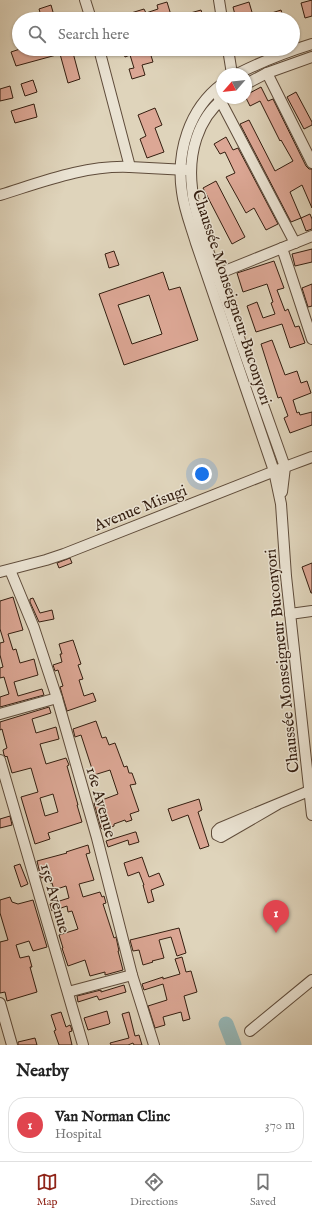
<!DOCTYPE html>
<html lang="en">
<head>
<meta charset="utf-8">
<style>
	body { margin:0; font-family:"IM FELL English",serif; background:#f6f6f6; color:#222 }
	.compass { position:absolute; left:216px; top:68px; width:36px; height:36px; border-radius:50%; background:#fff; box-shadow:0 1px 3px #0004; rotate:242deg }
	.you { position:absolute; left:202px; top:474px; width:14px; height:14px; margin:-10px; border:3px solid #fff; border-radius:50%; background:#1a73e8; box-shadow:0 0 0 6px #1a73e833 }
	.badge { display:grid; place-items:center; width:26px; height:26px; border-radius:50%; background:#8f2418; color:#fff; font-size:13px; font-weight:700 }
	.pin { position:absolute; translate:-50% -33px; filter:drop-shadow(0 1px 2px #0008) }
	.pin::after { content:''; position:absolute; top:21px; width:14px; height:12px; background:inherit; clip-path:polygon(0 0,100% 0,50% 100%) }
	.list { margin:0; padding:0; list-style:none }
	h2 { display:flex; justify-content:space-between; align-items:center; height:52px; margin:0; padding:0 16px; font-size:17px }
	h2 small { font-size:13px; font-weight:400; color:#767676 }
	.list li { display:grid; grid-template-columns:26px 1fr auto; gap:12px; align-items:center; box-sizing:border-box; height:56px; margin:0 8px 8px; padding:0 8px; border:1px solid #e0e0e0; border-radius:16px }
	.list b { display:block; font-size:15px; white-space:nowrap }
	.list p { margin:0; font-size:13px; white-space:nowrap; color:#767676 }
	.list em { font-size:13px; font-style:normal; color:#767676 }
	.icon { flex:none; width:22px; height:22px; fill:none; stroke:currentColor; stroke-width:2; stroke-linecap:round; stroke-linejoin:round }
	.map { position:relative; flex:none; width:312px; height:1045px; overflow:hidden }
	.search { position:absolute; background:#fff; box-shadow:0 1px 3px #0004; left:12px; right:12px; top:12px; height:44px; display:flex; align-items:center; gap:10px; box-sizing:border-box; padding:0 14px; border-radius:22px; color:#767676; font-size:15px }
	.sheet { height:116px; background:#fff }
	nav { display:flex; justify-content:space-around; align-items:center; box-sizing:border-box; height:56px; border-top:1px solid #e0e0e0; background:#fff; font-size:11px; color:#767676 }
	nav a { display:grid; justify-items:center; gap:2px }
	nav .on { color:#8f2418 }
	.map>svg:first-child { display:block }
	.lines { fill:none; stroke-linecap:round; stroke-linejoin:round }
	.river { stroke:#95b7b7; stroke-width:15 }
	.building { fill:#dca795; stroke:#341e10; fill-rule:evenodd }
	.minor-casing { stroke:#5f4c3b; stroke-width:12 }
	.minor { stroke:#eae3d3; stroke-width:10 }
	.labels { text-anchor:middle; stroke-width:3; stroke-linejoin:round; paint-order:stroke }
	.street-label { font-size:16px; fill:#341e10; stroke:#eae3d3 }
</style>
</head>
<body>
<div class="map">
<svg width="312" height="1045" viewBox="0 0 312 1045">
	<rect width="100%" height="100%" fill="#dfd4bb"/>
	<filter id="stains"><feTurbulence type="fractalNoise" baseFrequency=".005" numOctaves="4"/><feColorMatrix values="0 0 0 0 .2 0 0 0 0 .09 0 0 0 0 .02 0 0 0 .5 -.17"/></filter>
	<radialGradient id="worn" r=".72"><stop offset=".6" stop-color="#630" stop-opacity="0"/><stop offset="1" stop-color="#630" stop-opacity=".3"/></radialGradient>
	<g class="lines">
		<path class="river" d="M226 1024 234 1045"/>
	</g>
	<g class="building">
		<path d="M312 0V16L305 18 301 3Z"/>
		<path d="M167 2 171 15 161 18V19H131V17H132L131 13 144 9 146 13 158 9 157 5Z"/>
		<path d="M249 2 254 19H236L233 7Z"/>
		<path d="M51 5 55 19H42L39 9Z"/>
		<path d="M201 10 204 19H176V17Z"/>
		<path d="M281 10 284 19H256V18Z"/>
		<path d="M20 49H72L80 79 68 83 60 54 16 66 11 52Z"/>
		<path d="M122 49H146V50L138 53 149 49 153 62 142 65 145 75 132 79 129 69 134 68 130 55 125 57Z"/>
		<path d="M33 80 37 92 25 96 21 84Z"/>
		<path d="M10 86 13 98 0 101V89Z"/>
		<path d="M261 87 268 101 273 99 306 166 309 169H312V208L302 185 290 192 301 218 291 222 240 124 249 120 275 171 293 161 281 140 280 141 260 101 250 106 246 98V95Z"/>
		<path d="M296 92 312 122V125L304 129 287 97Z"/>
		<path d="M34 104 37 117 15 123 11 111Z"/>
		<path d="M155 108 162 125 155 128 164 152 147 158 140 139 146 136 138 115Z"/>
		<path d="M226 137 233 150 238 148 278 224 266 230 254 208 246 213 226 177 235 173 225 152 220 154 214 144Z"/>
		<path d="M216 181 245 237 232 244 203 188Z"/>
		<path d="M310 214 312 219V229L306 231 301 218Z"/>
		<path d="M312 249V262L295 266 292 254Z"/>
		<path d="M114 251 119 265 109 268 105 254Z"/>
		<path d="M274 261 284 288 277 290 285 311 288 309 295 327 299 326 305 343 290 348 282 324 256 332 247 306 257 302 263 318 275 314 271 303 273 302 267 284 243 292 237 273Z"/>
		<path d="M163 272 169 290 180 287 198 340 124 365 99 294ZM149 295 162 334 132 344 118 305Z"/>
		<path d="M312 284V306L308 307 302 288Z"/>
		<path d="M272 340 285 375 297 371 301 383 307 381 311 393 293 400 297 413 299 412 300 415 312 412V425L290 433 284 418 288 416 281 397 278 398 261 344Z"/>
		<path d="M70 558 72 563 59 568 57 563Z"/>
		<path d="M312 563V593H311L302 567Z"/>
		<path d="M13 597 23 630 8 634 13 650 16 649 20 663 34 659 38 675 14 682 18 696 42 689 44 695 0 707V697L9 694 4 677 0 678V668L3 667 0 655V643L4 642 0 629V601Z"/>
		<path d="M33 598 40 613 52 610 54 619 39 622 30 602V599Z"/>
		<path d="M73 640 81 664 78 665 83 679 79 680 84 696 93 693 96 701 67 711 60 687 63 686 58 670 55 671 53 665 62 662 60 654H62L59 644Z"/>
		<path d="M49 707 51 713 32 719 36 733 56 727 59 739 40 744 46 764 66 758 69 765 67 766 78 805H77L82 822 48 833 50 839 35 844 21 797 38 792 31 768 12 773 7 756 6 757 4 755 3 750 7 748 2 729 0 730V722ZM53 794 58 812 45 816 40 798Z"/>
		<path d="M96 721 102 738 106 737 109 745 115 743 124 767 127 766 129 773H132L136 784 130 785 139 811 130 814 132 820 126 822 125 820 114 824V826L103 830 101 828 94 803 118 794 110 770 94 775 81 735 75 737 73 729Z"/>
		<path d="M199 799 202 810 198 812 209 846 200 849 188 815 172 821 168 809Z"/>
		<path d="M10 816 12 825 0 828V819Z"/>
		<path d="M135 832H136L139 842 129 845 128 840 108 847 106 841Z"/>
		<path d="M88 845 90 853 86 854 94 880 79 884 83 897 100 892 102 897 104 896 106 903 103 904 114 938 116 937 119 951H118L123 970 105 975V972L90 976 85 960 68 966 62 948H63L59 935 78 929 72 911 68 912 67 906 52 911 50 904 69 898 66 886 54 890 52 883H50L48 876 41 878 37 861 67 853 66 852Z"/>
		<path d="M142 857 149 877 159 873 164 885 151 890 154 901 148 903 143 885H144L139 872 128 876 124 863Z"/>
		<path d="M20 864 28 884 21 887 14 866Z"/>
		<path d="M10 897 12 902 18 904 33 900 47 947 33 951 29 941 16 945 20 958 29 956 32 967H30L37 992 7 1001 5 992 0 993V942L8 940 0 913V900Z"/>
		<path d="M179 928 186 953 177 956 171 937 159 940 164 958 152 961 153 962 143 965 139 950 133 951 130 940Z"/>
		<path d="M182 957 186 972 191 971 197 992 184 996 190 1019 183 1021 181 1012 163 1017 165 1025 155 1028 148 1006 167 1000 163 984 144 990 142 984 163 977V979L180 974 175 959Z"/>
		<path d="M124 985 126 992 99 1000 97 996 78 1002 77 996 101 990V992Z"/>
		<path d="M107 1011 110 1023 109 1024 88 1030 84 1018Z"/>
		<path d="M61 1012 66 1027 70 1025 71 1027 72 1031 69 1032 72 1045H59L54 1031 56 1030 51 1015Z"/>
		<path d="M129 1012 135 1036 139 1035 142 1045H134L133 1043 128 1045H111L110 1043 129 1038 122 1014Z"/>
		<path d="M35 1038 37 1045H18V1042Z"/>
	</g>
	<g class="lines">
		<defs>
			<g id="minor">
				<path d="M85 0 91 19"/>
				<path d="M219 0 222 19"/>
				<path d="M99 49 130 167 187 170"/>
				<path d="M228 49 232 74"/>
				<path d="M267 73 312 163"/>
				<path d="M237 74C261 62 286 52 312 44"/>
				<path d="M222 84C189 109 176 152 182 192 184 209 191 226 196 243L274 471 281 504 286 576 312 815"/>
				<path d="M246 84 267 73 312 57"/>
				<path d="M218 96 295 243"/>
				<path d="M224 98C197 119 188 155 192 188 193 205 199 222 204 239L285 467 282 492"/>
				<path d="M0 195C42 182 85 165 130 167"/>
				<path d="M282 248 312 339"/>
				<path d="M210 277 312 236"/>
				<path d="M10 570 34 628 57 698 97 838 132 975 154 1045"/>
				<path d="M0 572 46 560 64 554 285 467 312 457"/>
				<path d="M290 614 312 611"/>
				<path d="M0 714 57 698"/>
				<path d="M0 760 83 1045"/>
				<path d="M278 804 221 837 217 835V831L220 828 309 791"/>
				<path d="M68 992 132 975"/>
				<path d="M0 1003 12 1045"/>
				<path d="M250 1031 312 980"/>
			</g>
		</defs>
		<use href="#minor" class="minor-casing"/>
		<use href="#minor" class="minor"/>
	</g>
	<g class="labels">
		<g class="street-label">
			<text transform="translate(233 297) rotate(72)" y="6">Chaussée Monseigneur Buconyori</text>
			<text transform="translate(140 507) rotate(-22)" y="6">Avenue Misugi</text>
			<text transform="translate(281 661) rotate(-96)" y="6">Chaussée Monseigneur Buconyori</text>
			<text transform="translate(102 802) rotate(74)" y="6">16e Avenue</text>
			<text transform="translate(56 898) rotate(74)" y="6">15e Avenue</text>
		</g>
	</g>
	<rect width="100%" height="100%" filter="url(#stains)"/>
	<rect width="100%" height="100%" fill="url(#worn)"/>
</svg>
<svg class="compass" viewBox="-18 -18 36 36"><path d="M0-13l5 13h-10z" fill="#e53935"/><path d="M0 13l5-13h-10z" fill="#767676"/></svg>
<div class="you"></div>
<div class="pin badge" style="left:276px;top:933px;background:#e0444e">1</div>
<div class="search"><svg class="icon" aria-label="search" viewBox="0 0 24 24"><circle cx="10" cy="10" r="6"/><path d="M15 15l6 6"/></svg>Search here</div>
</div>
<section class="sheet">
<h2>Nearby<small></small></h2>
<ul class="list">
<li><span class="badge" style="background:#e0444e">1</span><div><b>Van Norman Clinc</b><p>Hospital</p></div><em>370 m</em></li>
</ul>
</section>
<nav>
<a class="on"><svg class="icon" aria-label="map" viewBox="0 0 24 24"><path d="M3 6l6-2 6 2 6-2v14l-6 2-6-2-6 2zM9 4v14M15 6v14"/></svg>Map</a>
<a><svg class="icon" aria-label="directions" viewBox="0 0 24 24"><path d="M12 3l9 9-9 9-9-9zM9 14v-3h6M13 9l2 2-2 2"/></svg>Directions</a>
<a><svg class="icon" aria-label="saved" viewBox="0 0 24 24"><path d="M7 4h10v16l-5-4-5 4z"/></svg>Saved</a>
</nav>
</body>
</html>
